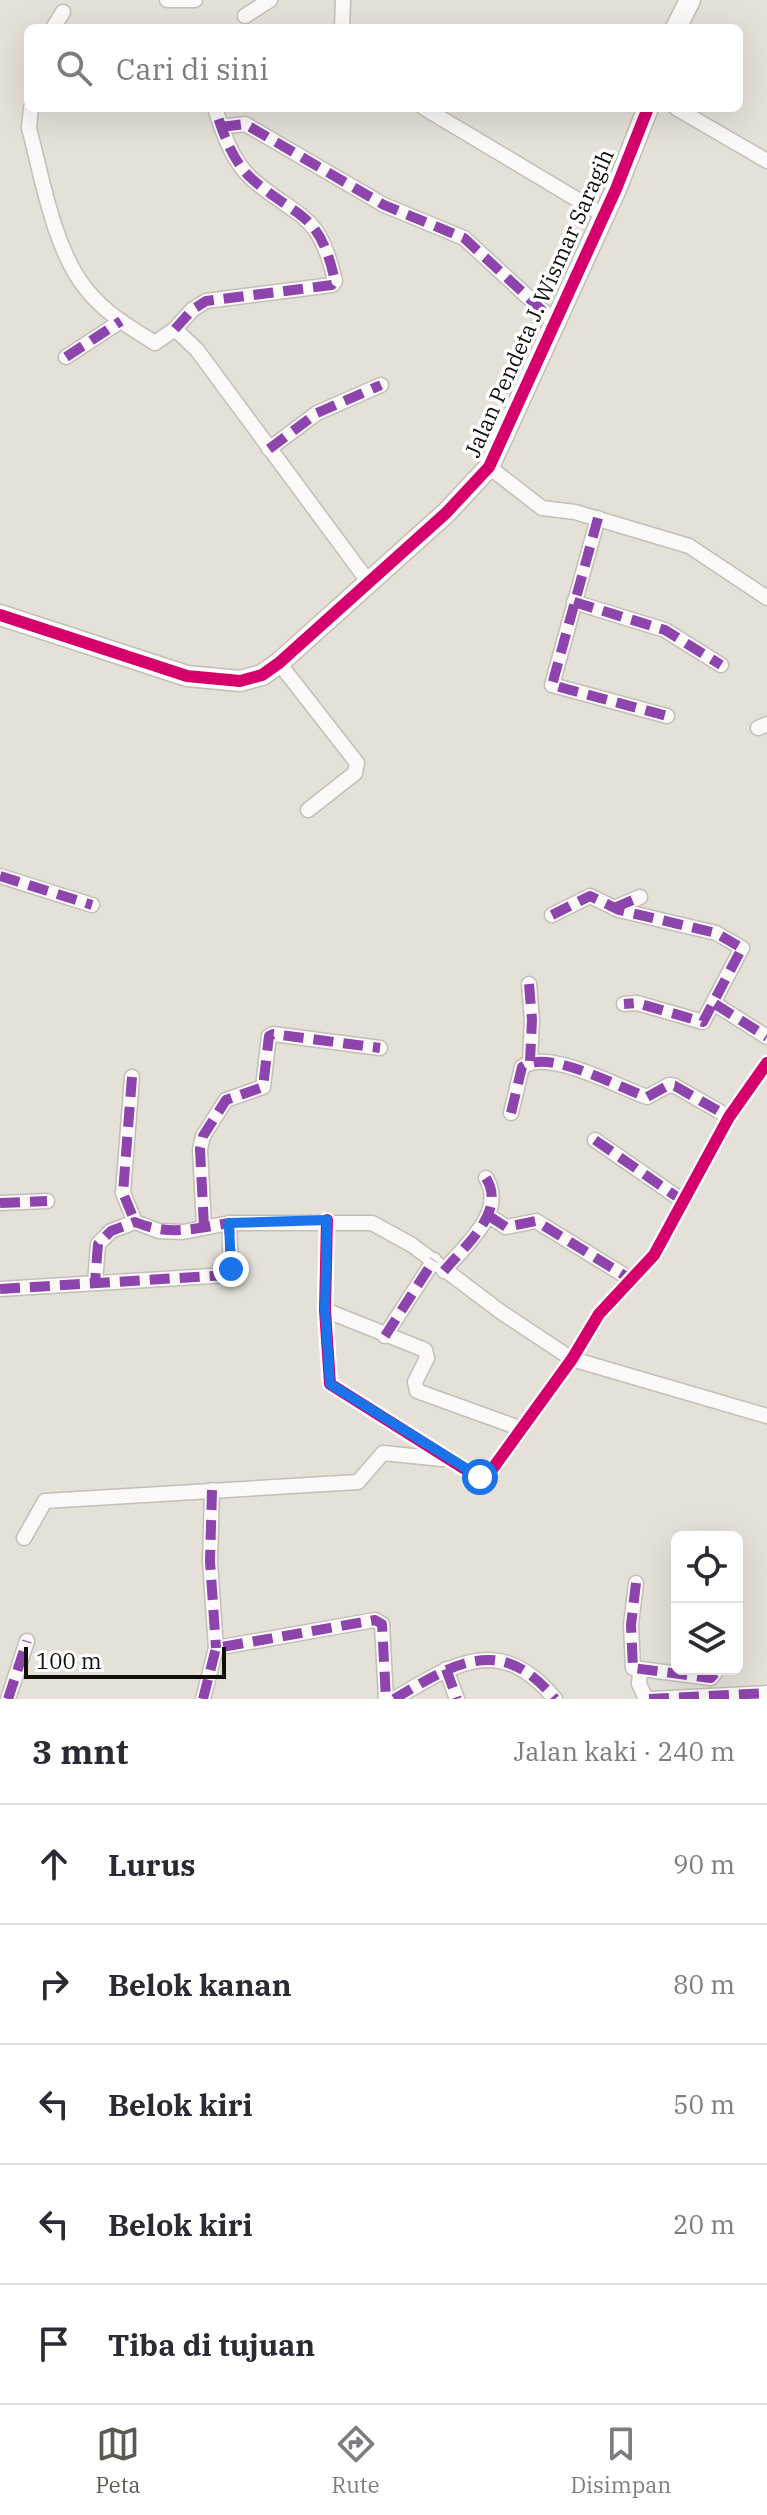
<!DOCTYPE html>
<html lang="id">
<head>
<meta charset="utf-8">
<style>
	body { margin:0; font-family:"IBM Plex Serif",serif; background:#f2f2f3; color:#2b2b33 }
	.controls { position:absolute; right:24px; bottom:24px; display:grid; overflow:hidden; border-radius:12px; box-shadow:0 8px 32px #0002 }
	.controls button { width:72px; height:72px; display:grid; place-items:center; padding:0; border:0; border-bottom:2px solid #e1e1e2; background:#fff; color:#2b2b33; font:40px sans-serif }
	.scale { position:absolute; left:24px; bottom:20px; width:202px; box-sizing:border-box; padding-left:8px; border:4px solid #13100b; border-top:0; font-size:22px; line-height:28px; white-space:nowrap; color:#13100b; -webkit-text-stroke:6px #fff; paint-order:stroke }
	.stop { position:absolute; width:24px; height:24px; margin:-18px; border:6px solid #1a73e8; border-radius:50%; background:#fff }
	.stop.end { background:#1a73e8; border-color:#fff; box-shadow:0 2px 8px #0008 }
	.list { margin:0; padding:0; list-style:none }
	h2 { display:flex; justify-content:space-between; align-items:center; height:104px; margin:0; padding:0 32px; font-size:34px }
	h2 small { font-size:26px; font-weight:400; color:#7c7c81 }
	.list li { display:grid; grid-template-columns:52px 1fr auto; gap:24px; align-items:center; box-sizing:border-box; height:120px; padding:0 32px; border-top:2px solid #e1e1e2 }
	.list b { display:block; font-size:30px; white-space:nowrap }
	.list em { font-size:26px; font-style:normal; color:#7c7c81 }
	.icon { flex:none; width:44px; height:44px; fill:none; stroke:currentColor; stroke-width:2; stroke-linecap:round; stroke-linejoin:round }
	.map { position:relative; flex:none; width:767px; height:1699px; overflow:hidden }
	.search { position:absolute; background:#fff; box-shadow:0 8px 32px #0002; left:24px; right:24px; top:24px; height:88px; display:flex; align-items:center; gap:20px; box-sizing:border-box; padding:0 28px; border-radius:12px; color:#7c7c81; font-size:30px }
	.sheet { height:704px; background:#fff }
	nav { display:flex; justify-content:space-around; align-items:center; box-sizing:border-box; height:112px; border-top:2px solid #e1e1e2; background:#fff; font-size:22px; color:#7c7c81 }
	nav a { display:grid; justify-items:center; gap:4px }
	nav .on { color:#5c5953 }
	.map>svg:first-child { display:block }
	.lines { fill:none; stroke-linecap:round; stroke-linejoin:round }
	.street-casing { stroke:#c2bfb8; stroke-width:17 }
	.secondary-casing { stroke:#c2bfb8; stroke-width:23 }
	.street { stroke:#fbfaf9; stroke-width:14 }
	.secondary { stroke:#fbfaf9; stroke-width:20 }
	.quiet { stroke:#8e44ad; stroke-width:10; stroke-dasharray:20 10; stroke-linecap:butt }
	.cycleway-casing { stroke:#fff; stroke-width:17 }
	.cycleway { stroke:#d6006c; stroke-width:12 }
	.route { stroke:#1a73e8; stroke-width:10 }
	.labels { text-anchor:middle; stroke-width:7; stroke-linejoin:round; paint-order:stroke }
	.street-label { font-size:22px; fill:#13100b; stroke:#fff }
</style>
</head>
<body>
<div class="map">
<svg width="767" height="1699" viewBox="0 0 767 1699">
	<rect width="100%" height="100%" fill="#e5e1d9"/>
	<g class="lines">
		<defs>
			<g id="street">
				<path d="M167 0H195"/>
				<path d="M245 16 270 0"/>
				<path d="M53 28 63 12"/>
				<path d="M342 28 343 0"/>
				<path d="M31 108 29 128C42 177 54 251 87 290 105 313 131 328 155 343L175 329 197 350 367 580"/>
				<path d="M424 108 603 215"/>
				<path d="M676 108 767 161"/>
				<path d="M221 127 245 124 384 205 464 238 556 323"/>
				<path d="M175 329 192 310 206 301 332 285 335 281C319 210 299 220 252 179 232 161 223 133 215 108"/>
				<path d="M66 357 121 321"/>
				<path d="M269 449 317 413 381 385"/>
				<path d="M489 467 542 508 575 512 689 546 767 598"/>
				<path d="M598 518 552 685 667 716"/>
				<path d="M574 602 665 630 721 665"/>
				<path d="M279 663 357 763 355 773 308 810"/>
				<path d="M758 728 767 724"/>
				<path d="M0 876 92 905"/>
				<path d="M614 908 640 897"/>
				<path d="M552 915 590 896 619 910 716 933 742 948 703 1022 637 1003 624 1004"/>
				<path d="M529 984 532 1020 530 1061"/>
				<path d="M715 1004 767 1037"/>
				<path d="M132 1077 123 1193 135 1222"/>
				<path d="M511 1113 522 1067C547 1048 616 1086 647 1097L669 1085 675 1086 729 1117"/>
				<path d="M595 1140 683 1201"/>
				<path d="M0 1203 47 1201"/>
				<path d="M489 1216 506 1227 536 1221 632 1280"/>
				<path d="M327 1220 325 1310 330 1384 476 1476 488 1475 572 1359 599 1314 654 1255 729 1117 767 1063"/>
				<path d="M204 1227 200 1149 203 1136 226 1100 263 1087 269 1036 273 1034 380 1048"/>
				<path d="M444 1271C465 1245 507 1212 486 1178"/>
				<path d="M95 1283 98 1244 111 1231 135 1222 159 1231 183 1232 229 1223H372L412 1245 501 1312 572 1359 767 1416"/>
				<path d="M0 1289 228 1275 231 1269 229 1223"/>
				<path d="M325 1310 425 1350 427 1358 415 1382 417 1391 522 1429"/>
				<path d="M385 1336 434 1260"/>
				<path d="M212 1490 210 1561 216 1648"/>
				<path d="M24 1538 45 1501 358 1482 383 1453 442 1459"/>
				<path d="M636 1583 631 1625 633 1668 711 1678 715 1673"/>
				<path d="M446 1669 457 1699"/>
				<path d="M640 1671 639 1684 646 1699"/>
				<path d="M8 1699 27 1641"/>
				<path d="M203 1699 216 1648 375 1620 382 1624 386 1699"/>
				<path d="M394 1699C455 1663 501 1633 555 1699"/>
				<path d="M649 1699 767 1693"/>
			</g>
			<g id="secondary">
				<path d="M676 28 690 0"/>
				<path d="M0 615 187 676 240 681 262 675 279 663 446 513 489 467 616 189 648 108"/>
			</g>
		</defs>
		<use href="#street" class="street-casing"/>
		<use href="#secondary" class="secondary-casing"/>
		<use href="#street" class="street"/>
		<use href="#secondary" class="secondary"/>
		<g class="quiet">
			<path d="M221 127 245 124 384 205 464 238 556 323"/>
			<path d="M175 329 192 310 206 301 332 285 335 281C319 210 299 220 252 179 232 161 223 133 215 108"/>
			<path d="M66 357 121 321"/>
			<path d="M269 449 317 413 381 385"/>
			<path d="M598 518 552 685 667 716"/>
			<path d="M574 602 665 630 721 665"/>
			<path d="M0 876 92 905"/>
			<path d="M614 908 640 897"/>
			<path d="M552 915 590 896 619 910 716 933 742 948 703 1022 637 1003 624 1004"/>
			<path d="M529 984 532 1020 530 1061"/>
			<path d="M715 1004 767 1037"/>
			<path d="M132 1077 123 1193 135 1222"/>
			<path d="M511 1113 522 1067C547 1048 616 1086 647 1097L669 1085 675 1086 729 1117"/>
			<path d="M595 1140 683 1201"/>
			<path d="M0 1203 47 1201"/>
			<path d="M489 1216 506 1227 536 1221 632 1280"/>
			<path d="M204 1227 200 1149 203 1136 226 1100 263 1087 269 1036 273 1034 380 1048"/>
			<path d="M444 1271C465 1245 507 1212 486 1178"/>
			<path d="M0 1289 228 1275 231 1269 229 1223C193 1229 169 1236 135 1222L111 1231 98 1244 95 1283"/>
			<path d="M385 1336 434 1260"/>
			<path d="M212 1490 210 1561 216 1648"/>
			<path d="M636 1583 631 1625 633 1668 711 1678 715 1673"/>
			<path d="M446 1669 457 1699"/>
			<path d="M8 1699 27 1641"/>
			<path d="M203 1699 216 1648 375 1620 382 1624 386 1699"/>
			<path d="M394 1699C455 1663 501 1633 555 1699"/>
			<path d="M649 1699 767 1693"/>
		</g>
		<defs>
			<g id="cycleway">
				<path d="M0 615 187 676 240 681 262 675 279 663 446 513 489 467 616 189 648 108"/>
				<path d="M327 1220 325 1310 330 1384 476 1476 488 1475 572 1359 599 1314 654 1255 729 1117 767 1063"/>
			</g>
		</defs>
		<use href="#cycleway" class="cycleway-casing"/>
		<use href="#cycleway" class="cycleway"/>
	</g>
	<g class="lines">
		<path class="route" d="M231 1269 229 1223 327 1220 325 1310 330 1384 480 1477"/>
	</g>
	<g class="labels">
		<g class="street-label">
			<text transform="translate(539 303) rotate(-66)" y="8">Jalan Pendeta J. Wismar Saragih</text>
		</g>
	</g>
</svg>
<div class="controls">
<button><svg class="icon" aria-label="locate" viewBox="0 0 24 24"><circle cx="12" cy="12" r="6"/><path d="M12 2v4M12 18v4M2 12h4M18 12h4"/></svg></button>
<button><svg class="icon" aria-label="layers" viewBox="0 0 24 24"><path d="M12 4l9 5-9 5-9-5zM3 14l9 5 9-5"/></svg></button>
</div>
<div class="scale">100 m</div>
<div class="stop" style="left:480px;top:1477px"></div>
<div class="stop end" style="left:231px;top:1269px"></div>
<div class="search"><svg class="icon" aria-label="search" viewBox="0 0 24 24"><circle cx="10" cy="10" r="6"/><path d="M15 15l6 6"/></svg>Cari di sini</div>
</div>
<section class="sheet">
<h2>3 mnt<small>Jalan kaki · 240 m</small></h2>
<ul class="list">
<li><svg class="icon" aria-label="ahead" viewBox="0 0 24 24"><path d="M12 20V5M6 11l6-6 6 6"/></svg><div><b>Lurus</b></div><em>90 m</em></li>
<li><svg class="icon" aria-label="right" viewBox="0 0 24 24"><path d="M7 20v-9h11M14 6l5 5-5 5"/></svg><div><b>Belok kanan</b></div><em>80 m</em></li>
<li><svg class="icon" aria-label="left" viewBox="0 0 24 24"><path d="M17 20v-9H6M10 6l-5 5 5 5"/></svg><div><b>Belok kiri</b></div><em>50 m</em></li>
<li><svg class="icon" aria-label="left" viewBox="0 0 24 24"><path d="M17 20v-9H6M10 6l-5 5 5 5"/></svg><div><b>Belok kiri</b></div><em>20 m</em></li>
<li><svg class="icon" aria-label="arrive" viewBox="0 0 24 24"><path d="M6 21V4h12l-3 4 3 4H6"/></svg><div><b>Tiba di tujuan</b></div></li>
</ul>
</section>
<nav>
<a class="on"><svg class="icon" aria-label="map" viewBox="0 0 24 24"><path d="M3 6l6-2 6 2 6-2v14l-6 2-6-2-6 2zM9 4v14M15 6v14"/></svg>Peta</a>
<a><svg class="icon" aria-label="directions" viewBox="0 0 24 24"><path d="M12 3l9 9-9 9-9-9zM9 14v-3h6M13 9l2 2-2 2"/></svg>Rute</a>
<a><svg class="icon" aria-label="saved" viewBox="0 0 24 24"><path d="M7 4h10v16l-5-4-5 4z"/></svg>Disimpan</a>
</nav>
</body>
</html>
